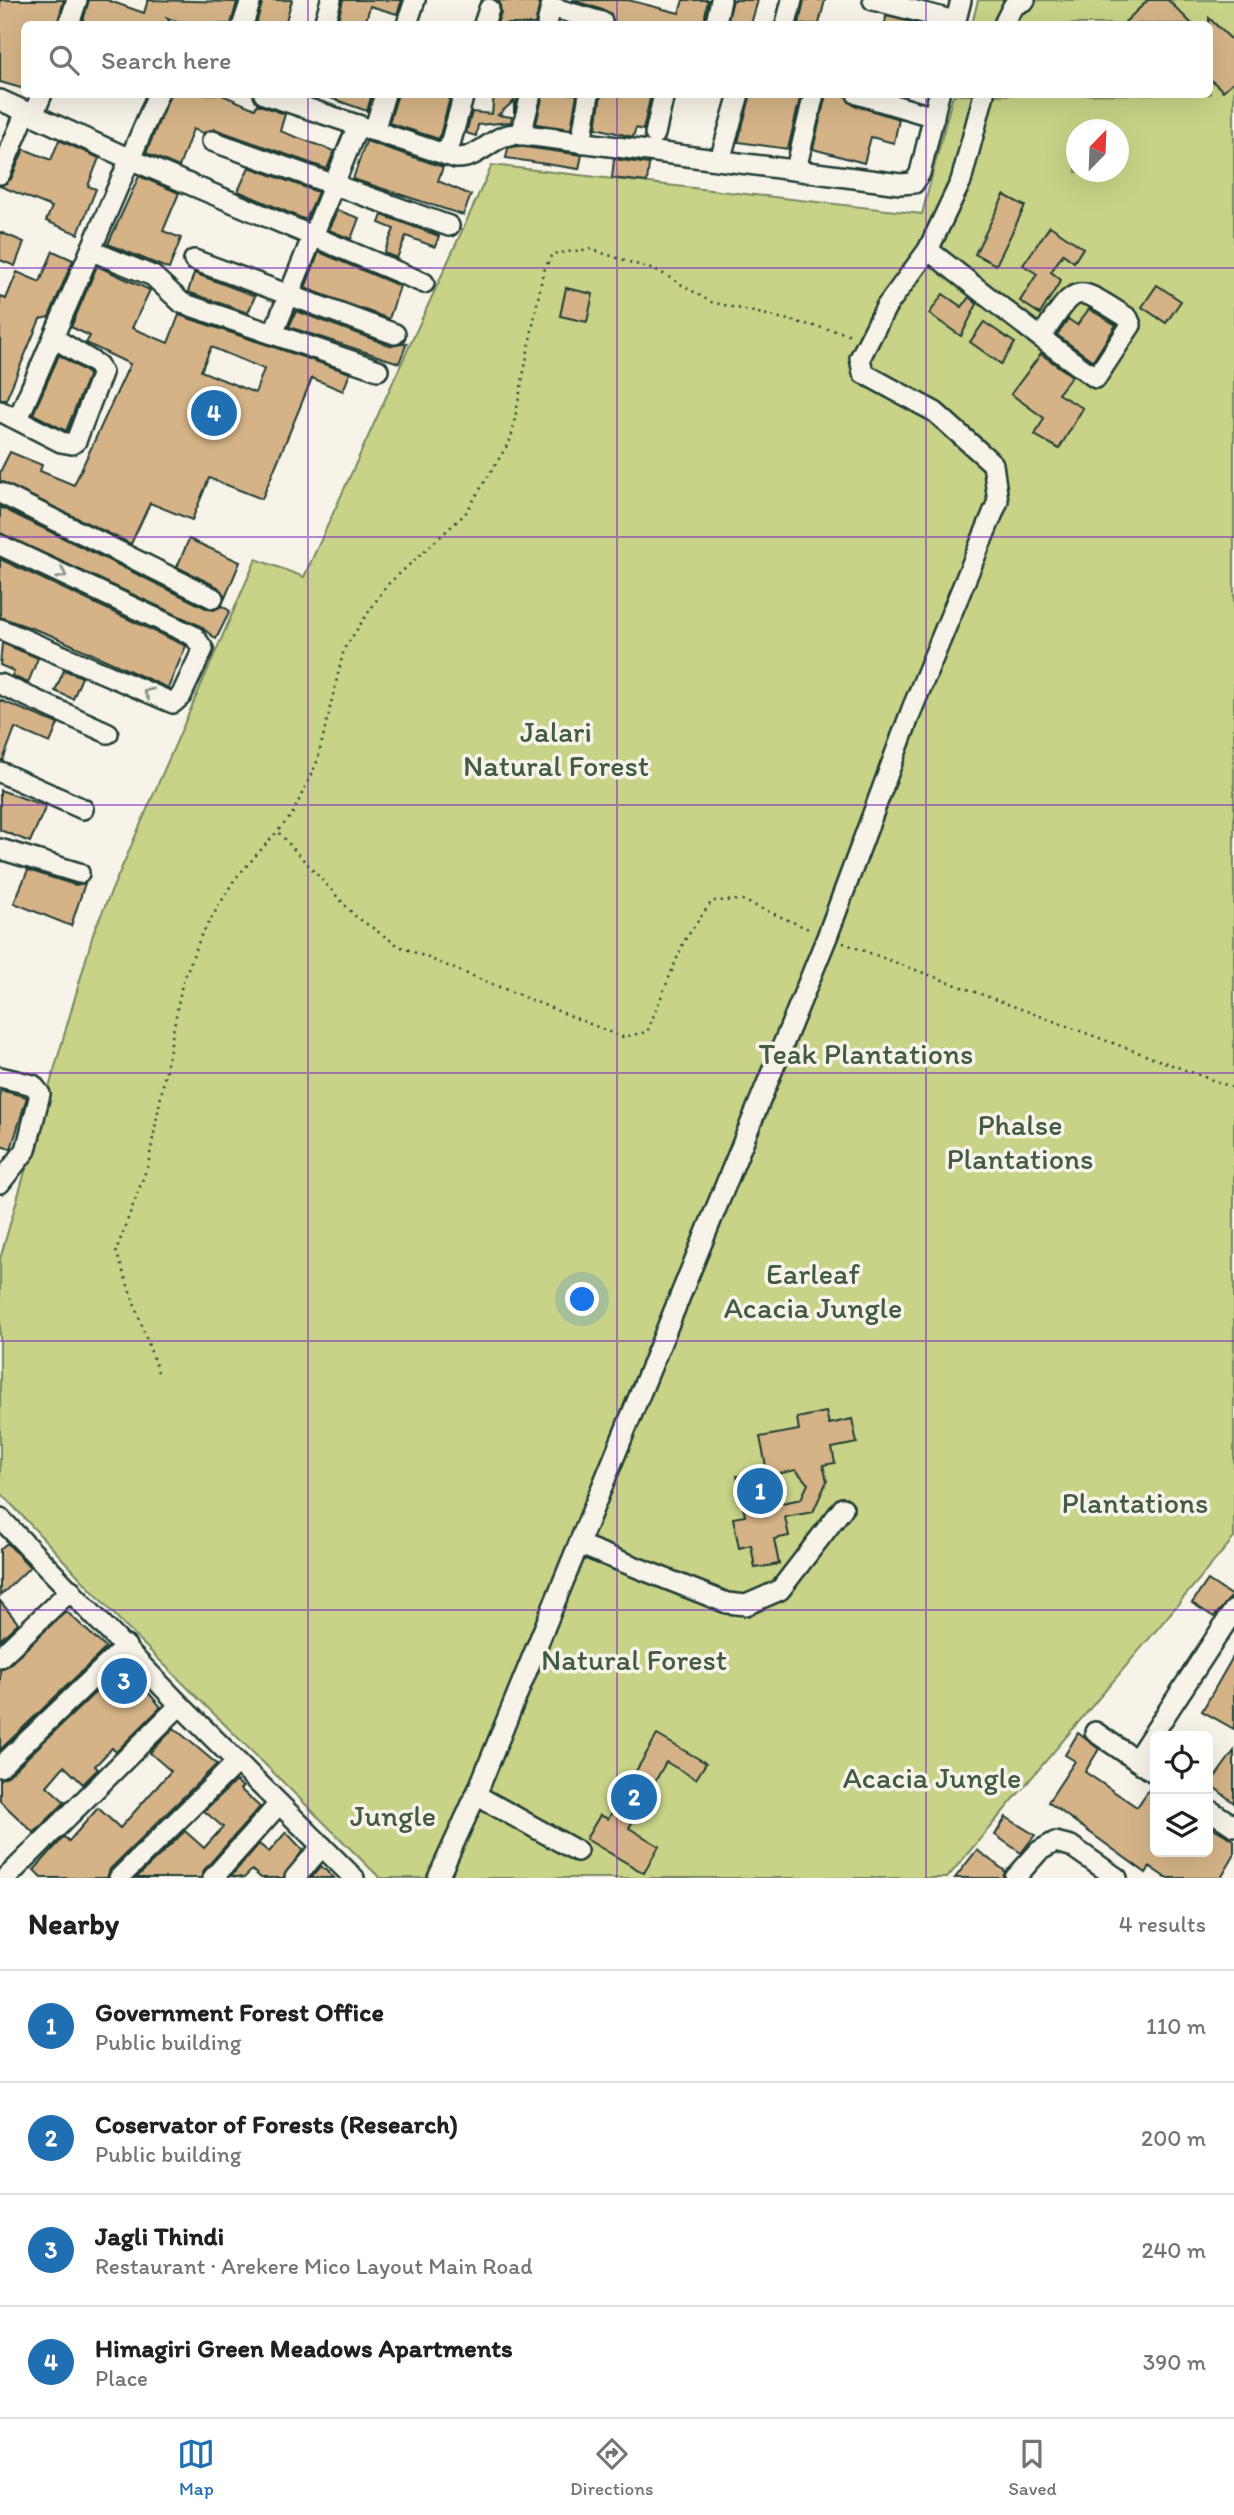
<!DOCTYPE html>
<html lang="en">
<head>
<meta charset="utf-8">
<style>
	body { margin:0; font-family:Itim,sans-serif; background:#f2f2f2; color:#202124 }
	.controls { position:absolute; right:21px; bottom:21px; display:grid; overflow:hidden; border-radius:10px; box-shadow:0 7px 28px #0002 }
	.controls button { width:63px; height:63px; display:grid; place-items:center; padding:0; border:0; border-bottom:2px solid #e0e0e0; background:#fff; color:#202124; font:35px sans-serif }
	.compass { position:absolute; left:1066px; top:119px; width:63px; height:63px; border-radius:50%; background:#fff; box-shadow:0 7px 28px #0002; rotate:23deg }
	.you { position:absolute; left:583px; top:1300px; width:24px; height:24px; margin:-18px; border:5px solid #fff; border-radius:50%; background:#1a73e8; box-shadow:0 0 0 10px #1a73e833 }
	.badge { display:grid; place-items:center; width:46px; height:46px; border-radius:50%; background:#1f6fb2; color:#fff; font-size:23px; font-weight:700 }
	.pin { position:absolute; translate:-50% -50%; border:4px solid #fff; box-shadow:0 2px 7px #0006 }
	.list { margin:0; padding:0; list-style:none }
	h2 { display:flex; justify-content:space-between; align-items:center; height:91px; margin:0; padding:0 28px; font-size:30px }
	h2 small { font-size:23px; font-weight:400; color:#757577 }
	.list li { display:grid; grid-template-columns:46px 1fr auto; gap:21px; align-items:center; box-sizing:border-box; height:112px; padding:0 28px; border-top:2px solid #e0e0e0 }
	.list b { display:block; font-size:26px; white-space:nowrap }
	.list p { margin:0; font-size:23px; white-space:nowrap; color:#757577 }
	.list em { font-size:23px; font-style:normal; color:#757577 }
	.icon { flex:none; width:38px; height:38px; fill:none; stroke:currentColor; stroke-width:2; stroke-linecap:round; stroke-linejoin:round }
	.map { position:relative; flex:none; width:1234px; height:1878px; overflow:hidden }
	.search { position:absolute; background:#fff; box-shadow:0 7px 28px #0002; left:21px; right:21px; top:21px; height:77px; display:flex; align-items:center; gap:18px; box-sizing:border-box; padding:0 24px; border-radius:10px; color:#757577; font-size:26px }
	.sheet { height:539px; background:#fff }
	nav { display:flex; justify-content:space-around; align-items:center; box-sizing:border-box; height:98px; border-top:2px solid #e0e0e0; background:#fff; font-size:19px; color:#757577 }
	nav a { display:grid; justify-items:center; gap:4px }
	nav .on { color:#1f6fb2 }
	.map>svg:first-child { display:block }
	.green { fill:#c8d387; stroke:#74885e; stroke-width:2; fill-rule:evenodd }
	.building { fill:#d5b387; stroke:#1f3d34; stroke-width:2; fill-rule:evenodd }
	.lines { fill:none; stroke-linecap:round; stroke-linejoin:round }
	.minor-casing { stroke:#1f3d34; stroke-width:24 }
	.path { stroke:#1f3d34; stroke-width:2.5; stroke-dasharray:2 5; stroke-linecap:butt }
	.minor { stroke:#f7f3e8; stroke-width:19 }
	.oneway { stroke:#8b988e }
	.grid { fill:none; stroke:#7b2cbf; stroke-width:2; stroke-opacity:0.55 }
	.labels { text-anchor:middle; stroke-width:7; stroke-linejoin:round; paint-order:stroke }
	.park-label { font-size:30px; fill:#415b45; stroke:#f7f3e8 }
</style>
</head>
<body>
<div class="map">
<svg width="1234" height="1878" viewBox="0 0 1234 1878">
	<rect width="100%" height="100%" fill="#f7f3e8"/>
	<filter id="ink" filterUnits="userSpaceOnUse"><feTurbulence type="fractalNoise" baseFrequency=".0143" numOctaves="2"/><feDisplacementMap in="SourceGraphic" scale="14" xChannelSelector="R" yChannelSelector="G"/><feConvolveMatrix kernelMatrix="1 2 1 2 8 2 1 2 1" color-interpolation-filters="sRGB"/></filter>
	<g filter="url(#ink)">
		<path class="green" d="M978 0H1234V1538L947 1878H380L126 1627 0 1492V1259L94 931 256 559 304 577 492 165 922 214 953 95 1210 94V24H972ZM1076 130H1118V172H1076Z"/>
		<g class="building">
			<path d="M0 0H64L57 24H24V89L0 82Z"/>
			<path d="M89 0H107L144 13 148 0 237 2 231 24H188L167 18 172 24H82Z"/>
			<path d="M263 0H292L285 24H256Z"/>
			<path d="M343 0H402L397 14 370 6 365 24H337Z"/>
			<path d="M499 0 540 3 535 24H497L501 12Z"/>
			<path d="M572 0H628L679 13 683 0H708L705 16 707 24H614L611 14 606 11Z"/>
			<path d="M733 0H758L751 24H727Z"/>
			<path d="M804 0H825L819 24H799Z"/>
			<path d="M1148 0H1168L1192 24H1123Z"/>
			<path d="M886 16 919 24H885Z"/>
			<path d="M1209 18 1234 42V81L1223 91 1209 78Z"/>
			<path d="M170 94H220L255 109 257 104 285 114 280 131 334 151 327 169 215 129 203 133 193 129 179 167 146 153Z"/>
			<path d="M319 94H372L367 111Z"/>
			<path d="M398 94H451L439 139 389 123Z"/>
			<path d="M494 94H518L514 113V101L498 115 512 117 511 122 478 125 476 136 466 133 472 112 492 114Z"/>
			<path d="M543 94H577L571 129 536 124Z"/>
			<path d="M601 94H651L643 130 636 128 633 137 596 128Z"/>
			<path d="M751 94H801L788 149 738 142Z"/>
			<path d="M826 94H845L853 105 899 119 894 143 871 137 864 163 813 149Z"/>
			<path d="M59 140 99 158 88 186 96 189 78 234 46 221 52 207 0 186 11 179 24 149 51 160Z"/>
			<path d="M366 141 443 167 438 181 471 195 463 215 353 179Z"/>
			<path d="M517 146 582 155 579 169 506 158 508 148Z"/>
			<path d="M614 159 649 164 647 182 612 178Z"/>
			<path d="M249 167 318 192 306 220 238 191Z"/>
			<path d="M139 176 179 193 163 231 181 238 169 269 108 244Z"/>
			<path d="M1004 195 1025 206 996 265 975 254Z"/>
			<path d="M337 210 359 218 351 239 329 230Z"/>
			<path d="M382 215 439 236 435 247 406 236 397 258 384 253 394 229 379 223Z"/>
			<path d="M1050 226 1083 248 1074 262 1063 254 1051 272 1061 280 1040 314 1020 301 1037 274 1023 265Z"/>
			<path d="M0 232 24 242 15 266 0 260Z"/>
			<path d="M53 251 73 260 49 317 40 319 6 400 0 399V296L6 299 17 272 40 282Z"/>
			<path d="M319 252 400 286 389 319 305 288Z"/>
			<path d="M97 266 150 290 132 328 168 343 179 315 350 373 343 391 312 378 262 499 209 478 192 520 150 503 131 544 0 481V472L10 452 42 465 40 471 74 485 130 364 86 343 90 336 71 327ZM211 347 264 369 255 393 201 371Z"/>
			<path d="M194 273 255 296 248 313 188 292Z"/>
			<path d="M1157 285 1181 301 1166 323 1142 307Z"/>
			<path d="M566 288 593 294 587 322 560 316Z"/>
			<path d="M943 294 962 307 969 297 977 304 961 336 929 314Z"/>
			<path d="M1089 309 1116 325 1093 361 1057 335 1068 319 1077 325Z"/>
			<path d="M296 311 391 346 407 343 399 363 289 327Z"/>
			<path d="M984 322 1015 343 1001 364 970 342Z"/>
			<path d="M1041 354 1072 376 1058 394 1083 408 1059 449 1035 435 1044 418 1011 394Z"/>
			<path d="M59 355 89 374 66 431 33 414Z"/>
			<path d="M0 507 208 609 214 610 222 606 230 611 216 639 199 625 0 533Z"/>
			<path d="M189 539 240 562 225 598 218 587 177 567Z"/>
			<path d="M0 559 186 646 168 688 48 634 0 617Z"/>
			<path d="M2 643 38 658 28 683 12 676 14 671 0 665Z"/>
			<path d="M64 670 82 677 73 699 55 691Z"/>
			<path d="M0 700 58 724 50 743 15 728 3 760H0Z"/>
			<path d="M0 790 46 806 30 842 0 830Z"/>
			<path d="M28 870 75 885 85 883 71 926 14 903Z"/>
			<path d="M0 1090 27 1097 11 1149 0 1146Z"/>
			<path d="M826 1412 829 1424 852 1419 857 1443 832 1448 835 1463 823 1465 827 1481 813 1512 785 1517 789 1536 774 1539 779 1564 755 1568 751 1545 739 1548 733 1518 745 1516 737 1476 767 1471 760 1437 799 1430 797 1418ZM796 1470 808 1484 801 1499 782 1503 777 1474Z"/>
			<path d="M7 1543 30 1567 0 1596V1549Z"/>
			<path d="M1208 1580 1232 1596 1214 1617 1192 1603Z"/>
			<path d="M0 1601 18 1623 0 1640Z"/>
			<path d="M66 1611 106 1648 0 1750V1669L8 1666Z"/>
			<path d="M1234 1655V1729L1202 1711Z"/>
			<path d="M124 1665 161 1707 116 1752 112 1748 95 1766 98 1769 83 1784 64 1766 47 1786 65 1802 34 1833 0 1801V1779L8 1776Z"/>
			<path d="M174 1728 217 1764 110 1869 107 1878H42L34 1870 64 1837 69 1841 98 1808 120 1828 171 1771 150 1753Z"/>
			<path d="M1078 1733 1099 1749 1085 1772 1137 1807 1152 1785H1155V1852H1208V1825L1234 1840V1856L1221 1878H1166L1150 1867 1146 1873 1048 1802 1075 1761 1065 1755Z"/>
			<path d="M657 1735 706 1763 696 1779 666 1762 629 1828 659 1846 644 1873 586 1839 600 1815 608 1819Z"/>
			<path d="M1234 1751V1803L1210 1784Z"/>
			<path d="M236 1781 243 1787 240 1789 260 1807 204 1870 201 1878H136L185 1831 204 1848 223 1827 204 1811Z"/>
			<path d="M1006 1817 1035 1835 1021 1853 995 1835Z"/>
			<path d="M286 1832 303 1850 283 1878H261L252 1870 244 1878 231 1876 259 1844 269 1852Z"/>
			<path d="M977 1850 1005 1871 1003 1878H955Z"/>
			<path d="M321 1866 334 1878H311Z"/>
		</g>
		<g class="lines">
			<defs>
				<g id="minor">
					<path d="M873 0 955 21"/>
					<path d="M717 18 721 0"/>
					<path d="M69 24 77 0"/>
					<path d="M243 24 251 0"/>
					<path d="M324 24 331 0"/>
					<path d="M407 24 415 0"/>
					<path d="M484 24 489 9"/>
					<path d="M547 24 551 7 602 22"/>
					<path d="M786 24 792 0"/>
					<path d="M955 24 961 0"/>
					<path d="M1004 24 1013 6 1025 0"/>
					<path d="M264 94 456 158C481 159 493 133 518 134L900 184 914 183 920 173 939 94"/>
					<path d="M857 94 934 117"/>
					<path d="M0 100 132 160 424 283"/>
					<path d="M33 115 42 94"/>
					<path d="M374 131 385 94"/>
					<path d="M655 134 664 94"/>
					<path d="M521 135 531 94"/>
					<path d="M212 141 449 226"/>
					<path d="M581 143 589 94"/>
					<path d="M447 155 464 94"/>
					<path d="M720 160 739 94"/>
					<path d="M796 169 814 94"/>
					<path d="M0 174 26 112"/>
					<path d="M928 250C984 293 1038 338 1096 378L1131 325 1128 318C1073 283 1078 283 1041 337"/>
					<path d="M92 251 153 276 182 303 378 370"/>
					<path d="M194 260 395 334"/>
					<path d="M273 334 358 125"/>
					<path d="M0 411 61 442 72 444 76 441 102 373 98 365 54 338"/>
					<path d="M18 419 158 94"/>
					<path d="M0 493 213 598"/>
					<path d="M0 545 194 636 203 649 181 696 173 703 0 629"/>
					<path d="M0 684 108 733"/>
					<path d="M0 772 83 809"/>
					<path d="M0 849 79 873"/>
					<path d="M0 1077 33 1085 40 1094 26 1150 0 1183"/>
					<path d="M0 1518 180 1705 354 1878"/>
					<path d="M580 1545 727 1603 746 1605 780 1590 843 1508"/>
					<path d="M0 1657 71 1590"/>
					<path d="M1095 1732 1155 1773"/>
					<path d="M1136 1760 1234 1610"/>
					<path d="M0 1767 126 1646"/>
					<path d="M476 1795 577 1851"/>
					<path d="M1208 1809 1234 1826"/>
					<path d="M6 1878 180 1705"/>
					<path d="M119 1878 237 1762"/>
					<path d="M213 1878 279 1804"/>
					<path d="M295 1878 322 1846"/>
					<path d="M438 1878 476 1795 827 937 912 709 998 501 993 464 935 412 863 373 860 358 886 307 928 250 961 181 984 94"/>
					<path d="M1015 1878 1039 1851 1055 1842 1071 1846 1117 1878"/>
				</g>
			</defs>
			<use href="#minor" class="minor-casing"/>
			<g class="path">
				<path d="M279 833 355 916 399 946 622 1037 647 1032 684 941 712 901 742 900 811 930"/>
				<path d="M843 943 1234 1088"/>
				<path d="M158 1372 116 1251 148 1165 182 984 201 936 234 880 292 815 317 762 344 649 386 586 465 514 511 439 543 273 552 254 590 249 660 272 711 302 853 335"/>
			</g>
			<use href="#minor" class="minor"/>
		</g>
		<defs><path id="oneway-chevron" d="M-2-3.5L2.5 0L-2 3.5" fill="none" stroke-width="1.6" stroke-linecap="round" stroke-linejoin="round" transform="scale(1.75)"/></defs>
		<g class="oneway">
			<use href="#oneway-chevron" transform="translate(62 574) rotate(25)"/>
			<use href="#oneway-chevron" transform="translate(148 693) rotate(-156)"/>
		</g>
	</g>
	<path class="grid" d="M308 0V24M617 0V24M926 0V24M308 94V1878M617 94V1878M926 94V1878M0 268H1234M0 537H1234M0 805H1234M0 1073H1234M0 1341H1234M0 1610H1234"/>
	<g class="labels">
		<g class="park-label">
			<text x="556" y="742">Jalari<tspan x="556" dy="34">Natural Forest</tspan></text>
			<text x="866" y="1064">Teak Plantations</text>
			<text x="1020" y="1135">Phalse<tspan x="1020" dy="34">Plantations</tspan></text>
			<text x="813" y="1284">Earleaf<tspan x="813" dy="34">Acacia Jungle</tspan></text>
			<text x="1135" y="1513">Plantations</text>
			<text x="634" y="1670">Natural Forest</text>
			<text x="932" y="1788">Acacia Jungle</text>
			<text x="393" y="1826">Jungle</text>
		</g>
	</g>
</svg>
<div class="controls">
<button><svg class="icon" aria-label="locate" viewBox="0 0 24 24"><circle cx="12" cy="12" r="6"/><path d="M12 2v4M12 18v4M2 12h4M18 12h4"/></svg></button>
<button><svg class="icon" aria-label="layers" viewBox="0 0 24 24"><path d="M12 4l9 5-9 5-9-5zM3 14l9 5 9-5"/></svg></button>
</div>
<svg class="compass" viewBox="-18 -18 36 36"><path d="M0-13l5 13h-10z" fill="#e53935"/><path d="M0 13l5-13h-10z" fill="#757577"/></svg>
<div class="you"></div>
<div class="pin badge" style="left:760px;top:1491px">1</div>
<div class="pin badge" style="left:634px;top:1797px">2</div>
<div class="pin badge" style="left:124px;top:1681px">3</div>
<div class="pin badge" style="left:214px;top:413px">4</div>
<div class="search"><svg class="icon" aria-label="search" viewBox="0 0 24 24"><circle cx="10" cy="10" r="6"/><path d="M15 15l6 6"/></svg>Search here</div>
</div>
<section class="sheet">
<h2>Nearby<small>4 results</small></h2>
<ul class="list">
<li><span class="badge">1</span><div><b>Government Forest Office</b><p>Public building</p></div><em>110 m</em></li>
<li><span class="badge">2</span><div><b>Coservator of Forests (Research)</b><p>Public building</p></div><em>200 m</em></li>
<li><span class="badge">3</span><div><b>Jagli Thindi</b><p>Restaurant · Arekere Mico Layout Main Road</p></div><em>240 m</em></li>
<li><span class="badge">4</span><div><b>Himagiri Green Meadows Apartments</b><p>Place</p></div><em>390 m</em></li>
</ul>
</section>
<nav>
<a class="on"><svg class="icon" aria-label="map" viewBox="0 0 24 24"><path d="M3 6l6-2 6 2 6-2v14l-6 2-6-2-6 2zM9 4v14M15 6v14"/></svg>Map</a>
<a><svg class="icon" aria-label="directions" viewBox="0 0 24 24"><path d="M12 3l9 9-9 9-9-9zM9 14v-3h6M13 9l2 2-2 2"/></svg>Directions</a>
<a><svg class="icon" aria-label="saved" viewBox="0 0 24 24"><path d="M7 4h10v16l-5-4-5 4z"/></svg>Saved</a>
</nav>
</body>
</html>
